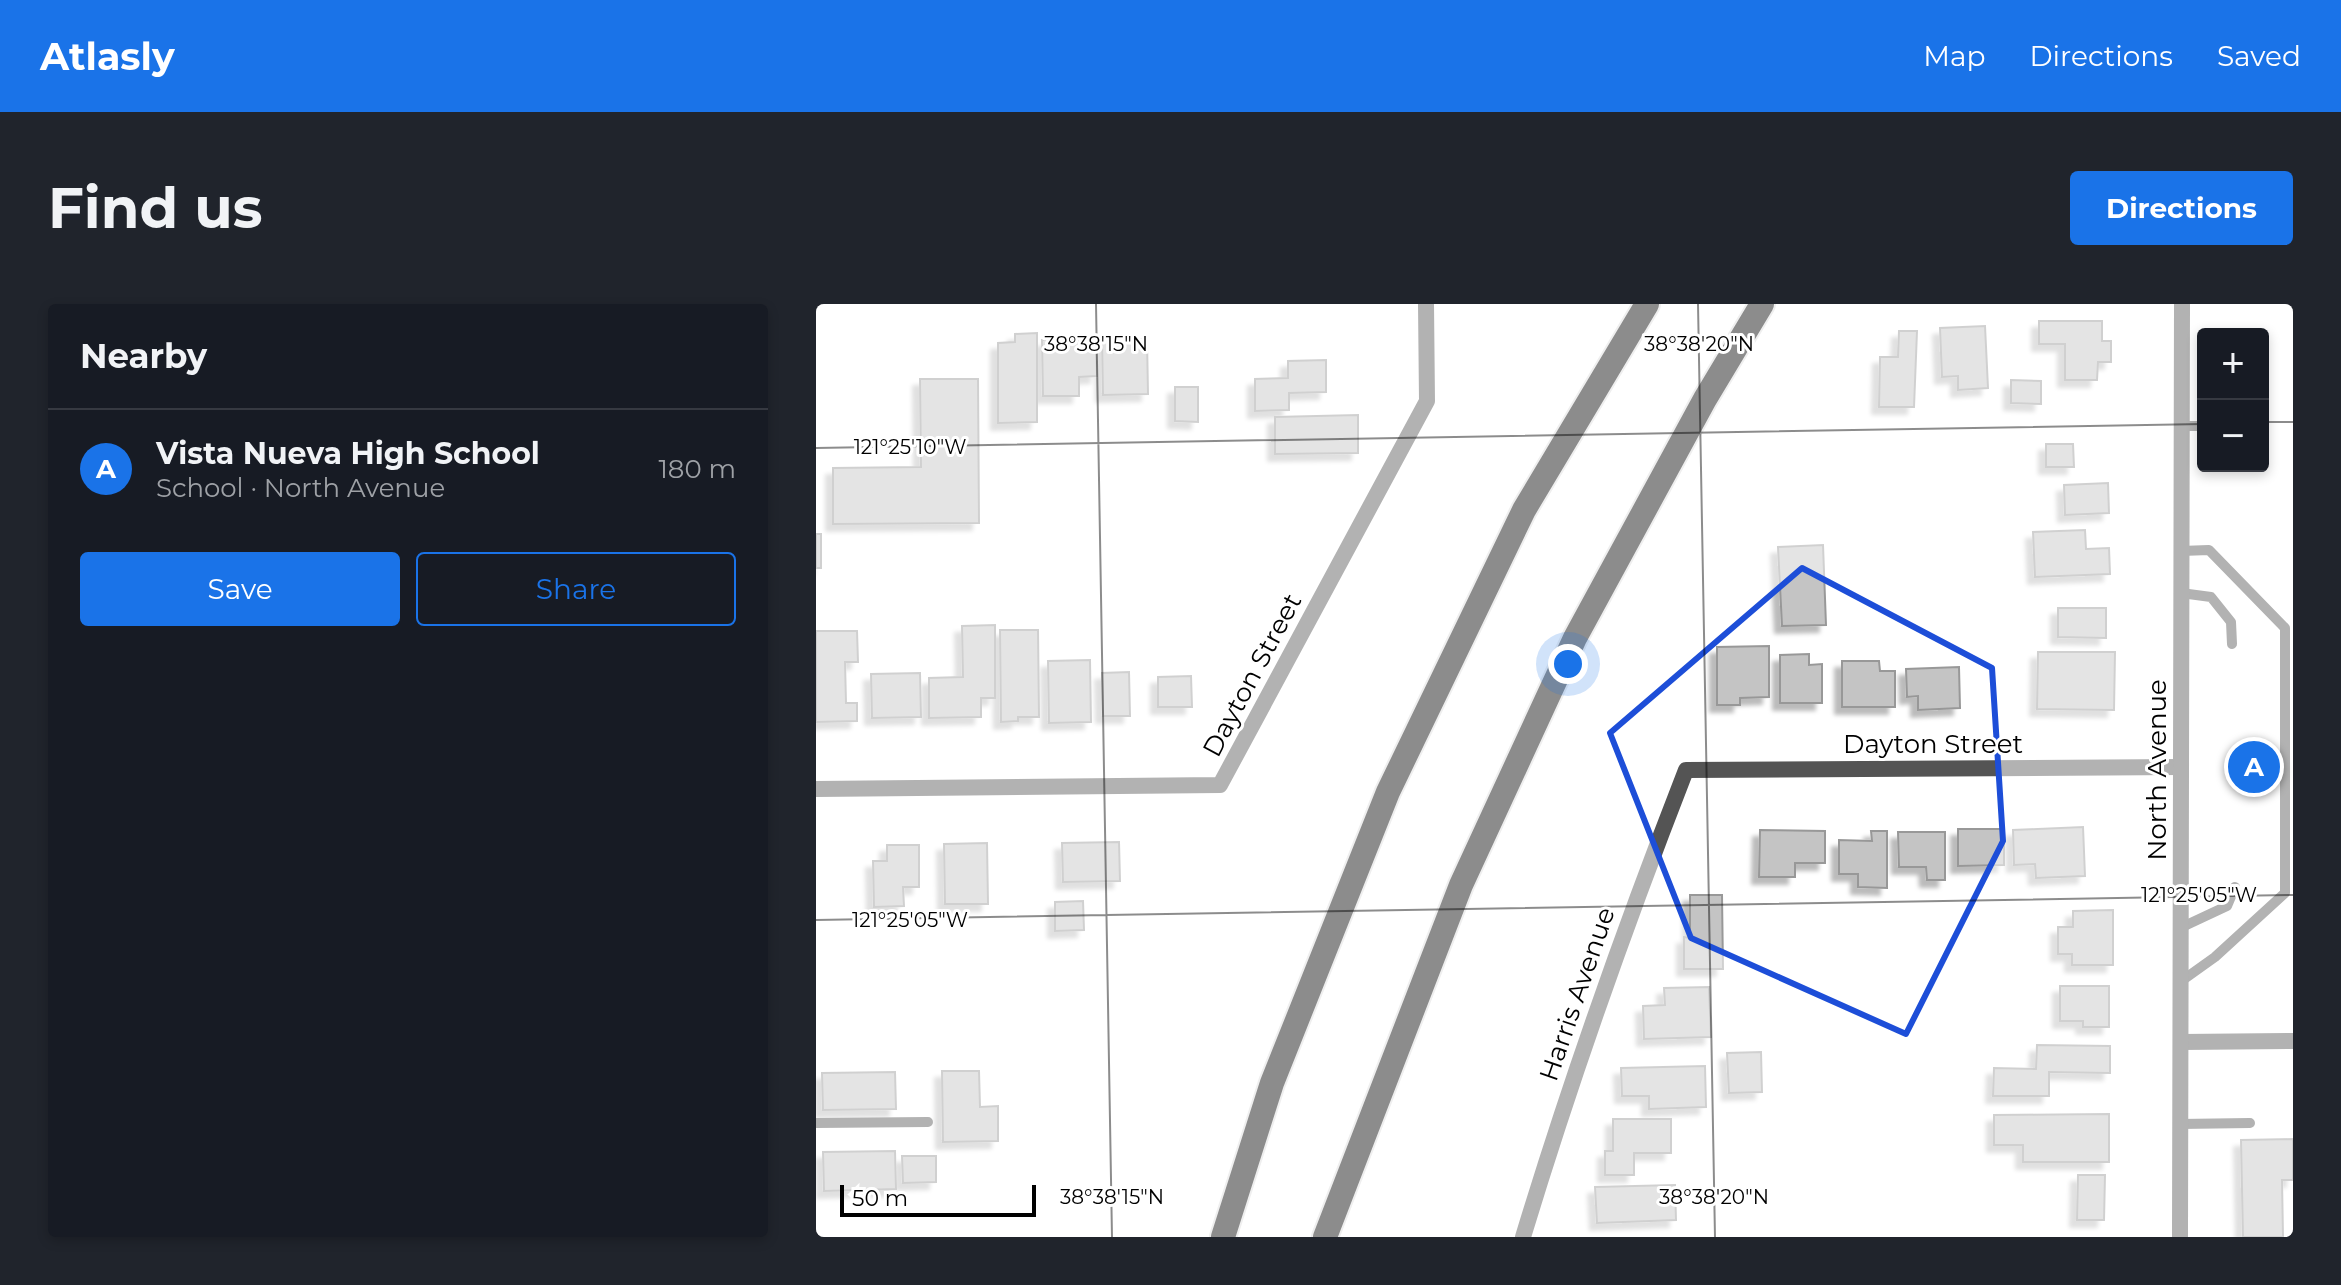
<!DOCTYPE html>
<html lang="en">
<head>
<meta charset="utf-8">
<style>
	body { margin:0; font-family:Montserrat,sans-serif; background:#20242c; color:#f1f3f6 }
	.controls { position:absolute; right:24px; top:24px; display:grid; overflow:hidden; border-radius:8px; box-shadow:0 4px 12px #0003 }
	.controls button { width:72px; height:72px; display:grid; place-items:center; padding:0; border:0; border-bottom:2px solid #363941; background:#171b24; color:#f1f3f6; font:40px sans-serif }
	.scale { position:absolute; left:24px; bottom:20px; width:196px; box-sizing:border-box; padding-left:8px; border:4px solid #000; border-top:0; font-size:22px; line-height:28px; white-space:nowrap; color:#000; -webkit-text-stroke:6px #fff; paint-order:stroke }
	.you { position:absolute; left:752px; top:360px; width:28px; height:28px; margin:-20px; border:6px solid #fff; border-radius:50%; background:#1a73e8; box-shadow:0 0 0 12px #1a73e833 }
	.badge { display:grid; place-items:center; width:52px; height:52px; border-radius:50%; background:#1a73e8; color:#fff; font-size:26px; font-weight:700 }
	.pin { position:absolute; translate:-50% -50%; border:4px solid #fff; box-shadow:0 2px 8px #0006 }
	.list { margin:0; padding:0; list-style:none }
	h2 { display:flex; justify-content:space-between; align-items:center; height:104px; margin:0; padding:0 32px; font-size:34px }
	h2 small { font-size:26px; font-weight:400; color:#9ea1a6 }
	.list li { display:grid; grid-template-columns:52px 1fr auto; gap:24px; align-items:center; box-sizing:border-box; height:120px; padding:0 32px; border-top:2px solid #363941 }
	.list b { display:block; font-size:30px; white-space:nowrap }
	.list p { margin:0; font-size:26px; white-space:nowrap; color:#9ea1a6 }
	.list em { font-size:26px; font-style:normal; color:#9ea1a6 }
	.actions { display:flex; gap:16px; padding:24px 32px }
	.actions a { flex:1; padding:18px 0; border:2px solid #1a73e8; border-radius:8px; text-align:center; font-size:28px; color:#1a73e8 }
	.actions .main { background:#1a73e8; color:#fff }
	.map { position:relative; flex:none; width:1477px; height:933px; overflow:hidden; border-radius:8px }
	header { display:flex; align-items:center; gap:48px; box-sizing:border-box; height:112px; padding:0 40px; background:#1a73e8; color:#fff }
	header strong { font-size:38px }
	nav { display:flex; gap:44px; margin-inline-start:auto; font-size:28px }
	.intro { display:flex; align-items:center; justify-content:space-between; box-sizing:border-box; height:192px; padding:0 48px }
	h1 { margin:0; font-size:56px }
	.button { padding:20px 36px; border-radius:8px; background:#1a73e8; color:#fff; font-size:28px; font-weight:700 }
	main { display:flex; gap:48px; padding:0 48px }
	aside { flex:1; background:#171b24; border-radius:8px; box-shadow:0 4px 12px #0003 }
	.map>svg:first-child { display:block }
	.building { fill:#c4c4c4; stroke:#989898; stroke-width:2; filter:url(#shadow) }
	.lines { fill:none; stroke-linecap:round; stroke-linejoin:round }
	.motorway-casing { stroke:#dbdbdb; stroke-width:28 }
	.service { stroke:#545454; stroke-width:10 }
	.minor { stroke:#545454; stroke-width:16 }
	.tertiary { stroke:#545454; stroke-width:16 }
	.motorway { stroke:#000; stroke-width:24 }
	.marked { fill:none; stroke:#1d4ed8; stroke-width:6; stroke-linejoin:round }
	.ticks { fill:none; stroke:#000; stroke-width:2; stroke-opacity:0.45 }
	.labels { text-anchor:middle; stroke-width:6; stroke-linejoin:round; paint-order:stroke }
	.street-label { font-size:26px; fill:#000; stroke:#fff }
	.ticks-label { font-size:20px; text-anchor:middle; fill:#000; stroke:#fff; stroke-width:6; stroke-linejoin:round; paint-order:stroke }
</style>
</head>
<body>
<header>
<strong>Atlasly</strong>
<nav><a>Map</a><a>Directions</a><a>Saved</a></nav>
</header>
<div class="intro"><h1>Find us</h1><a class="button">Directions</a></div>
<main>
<aside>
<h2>Nearby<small></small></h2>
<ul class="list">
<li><span class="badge">A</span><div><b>Vista Nueva High School</b><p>School · North Avenue</p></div><em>180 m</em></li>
</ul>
<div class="actions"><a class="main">Save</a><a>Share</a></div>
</aside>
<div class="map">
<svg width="1477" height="933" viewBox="0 0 1477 933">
	<defs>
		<filter id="shadow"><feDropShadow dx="-7" dy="7" stdDeviation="2" flood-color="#0004"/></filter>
	</defs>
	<rect width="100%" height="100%" fill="#fff"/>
	<g class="building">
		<path d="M1223 17H1286V37H1295V58H1282L1281 76H1249V40H1223Z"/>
		<path d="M1169 22 1172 84 1142 86V72L1126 73 1124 24Z"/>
		<path d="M1083 27H1101L1098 103H1063L1064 53H1082Z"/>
		<path d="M221 29V118L182 119V39L199 38V30Z"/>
		<path d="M280 35 281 72 263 73V92H227L226 36Z"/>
		<path d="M286 35H331L332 90 287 91Z"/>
		<path d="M510 56V88L473 89V106L439 107V75L472 74V57Z"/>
		<path d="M104 75H162L163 219 17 220V164L105 163Z"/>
		<path d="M1195 76 1225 77V100L1195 99Z"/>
		<path d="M359 83H382V118L359 117Z"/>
		<path d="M542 111V149L459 150V113Z"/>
		<path d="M1230 140H1257L1258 163H1230Z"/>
		<path d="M1292 179 1293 209 1249 211 1248 181Z"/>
		<path d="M1269 226 1270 245 1293 244 1294 270 1219 273 1217 228Z"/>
		<rect x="0" y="230" width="5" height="34"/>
		<path d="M1007 241 1010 321 966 322 962 243Z"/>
		<path d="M1242 304H1290V334L1242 333Z"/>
		<path d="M179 321V394H165V413L113 414V374L147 373 146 322Z"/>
		<path d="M184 326H222L223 413H202V417L185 418Z"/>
		<path d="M0 327H41L42 358H29L30 399H41V417L0 418Z"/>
		<path d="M953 342V393L924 394V401H901V343Z"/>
		<path d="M1222 348H1299L1298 406 1221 405Z"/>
		<path d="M993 350V361L1006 360V399H964V351Z"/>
		<path d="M274 356 275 418 233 419 232 357Z"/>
		<path d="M1026 357H1063L1064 367H1079V403H1026Z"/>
		<path d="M1143 363 1144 404 1102 406V392L1091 393 1090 365Z"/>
		<path d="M313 368 314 412H287L286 369Z"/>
		<path d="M104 369 105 413 56 414 55 370Z"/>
		<path d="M375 372 376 403H342V373Z"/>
		<path d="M1267 523 1269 572 1220 574 1219 560 1198 561 1197 526Z"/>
		<path d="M1142 525H1188V561L1142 562Z"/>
		<path d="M944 526 1009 527V559H979V573H943Z"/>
		<path d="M1055 527H1071V584L1042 583V570H1023V536L1056 537Z"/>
		<path d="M1082 528H1129V576H1111L1110 563H1083Z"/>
		<path d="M303 538 304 577 247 578 246 539Z"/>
		<path d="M171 539 172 600H129L128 540Z"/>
		<path d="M71 541H103V583H87L88 602 58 603 57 557H71Z"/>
		<path d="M874 591H906L907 665H868V633L874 634Z"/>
		<path d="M267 597 268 626 239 627V598Z"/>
		<path d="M1297 606V661H1256V650H1242V623H1257V607Z"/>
		<path d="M1244 682H1293V723H1267V717H1244Z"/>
		<path d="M893 683 895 733 828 735 827 702 849 701 848 684Z"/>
		<path d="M1221 741 1294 742V769L1233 768V792H1177L1178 764 1220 765Z"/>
		<path d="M945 748 946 788 913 789 911 749Z"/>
		<path d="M889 762 890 803 833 805V792H806L805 764Z"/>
		<path d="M126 767H163L164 803 182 802V837L127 838Z"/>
		<path d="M79 768 80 805 7 806 6 769Z"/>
		<path d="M1293 810V858H1207V841H1178V811Z"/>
		<path d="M797 815H855V849H818V871H789V847H797Z"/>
		<path d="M1477 835V876H1466L1467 933H1427L1425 836Z"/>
		<path d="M79 847 80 885 8 887 7 848Z"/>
		<path d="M86 852H120V878L87 879Z"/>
		<path d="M1262 871H1289L1288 916H1261Z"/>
		<path d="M859 881 860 916 781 919 779 883Z"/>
	</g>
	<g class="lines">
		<defs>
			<g id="motorway">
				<path d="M407 933 456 779 572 488 708 206 831 0"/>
				<path d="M509 933 645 581 759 334 889 95 946 0"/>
			</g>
		</defs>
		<use href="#motorway" class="motorway-casing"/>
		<g class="service">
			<path d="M1366 122H1387"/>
			<path d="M1365 289 1395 293 1415 318 1416 340"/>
			<path d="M1364 624 1411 602 1419 583"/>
			<path d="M1364 678 1399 653 1469 589V324L1393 246 1365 247"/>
			<path d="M0 819 112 818"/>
			<path d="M1364 820 1434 819"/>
		</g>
		<g class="minor">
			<path d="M0 485 404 481 611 97 610 0"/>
			<path d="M1365 738 1477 737"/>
			<path d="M707 933C755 775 810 620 870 466L1365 463"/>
		</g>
		<path class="tertiary" d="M1364 933 1366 0"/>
		<use href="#motorway" class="motorway"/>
	</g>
	<path d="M0 0H1477V933H0ZM986 264 1176 364 1187 537 1090 730 875 634 794 429Z" fill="#fff" fill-opacity=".55" fill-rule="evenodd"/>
	<path class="marked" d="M986 264 1176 364 1187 537 1090 730 875 634 794 429Z"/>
	<path class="ticks" d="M280 0 296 933M882 0 899 933M1447 118H1477M0 144 1387 120M0 616 1477 591"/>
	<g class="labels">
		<g class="street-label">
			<text transform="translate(436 371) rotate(-62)" y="9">Dayton Street</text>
			<text x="1117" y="449">Dayton Street</text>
			<text transform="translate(1341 466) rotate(-90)" y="9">North Avenue</text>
			<text transform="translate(761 690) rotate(-71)" y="9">Harris Avenue</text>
		</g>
	</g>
	<g class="ticks-label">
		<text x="280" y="47">38°38'15"N</text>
		<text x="883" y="47">38°38'20"N</text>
		<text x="94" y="150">121°25'10"W</text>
		<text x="1383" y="598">121°25'05"W</text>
		<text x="94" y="623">121°25'05"W</text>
		<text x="296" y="900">38°38'15"N</text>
		<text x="898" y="900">38°38'20"N</text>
	</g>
</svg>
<div class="controls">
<button>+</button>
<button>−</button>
</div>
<div class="scale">50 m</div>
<div class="you"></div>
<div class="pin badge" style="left:1438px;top:463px">A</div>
</div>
</main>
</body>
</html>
